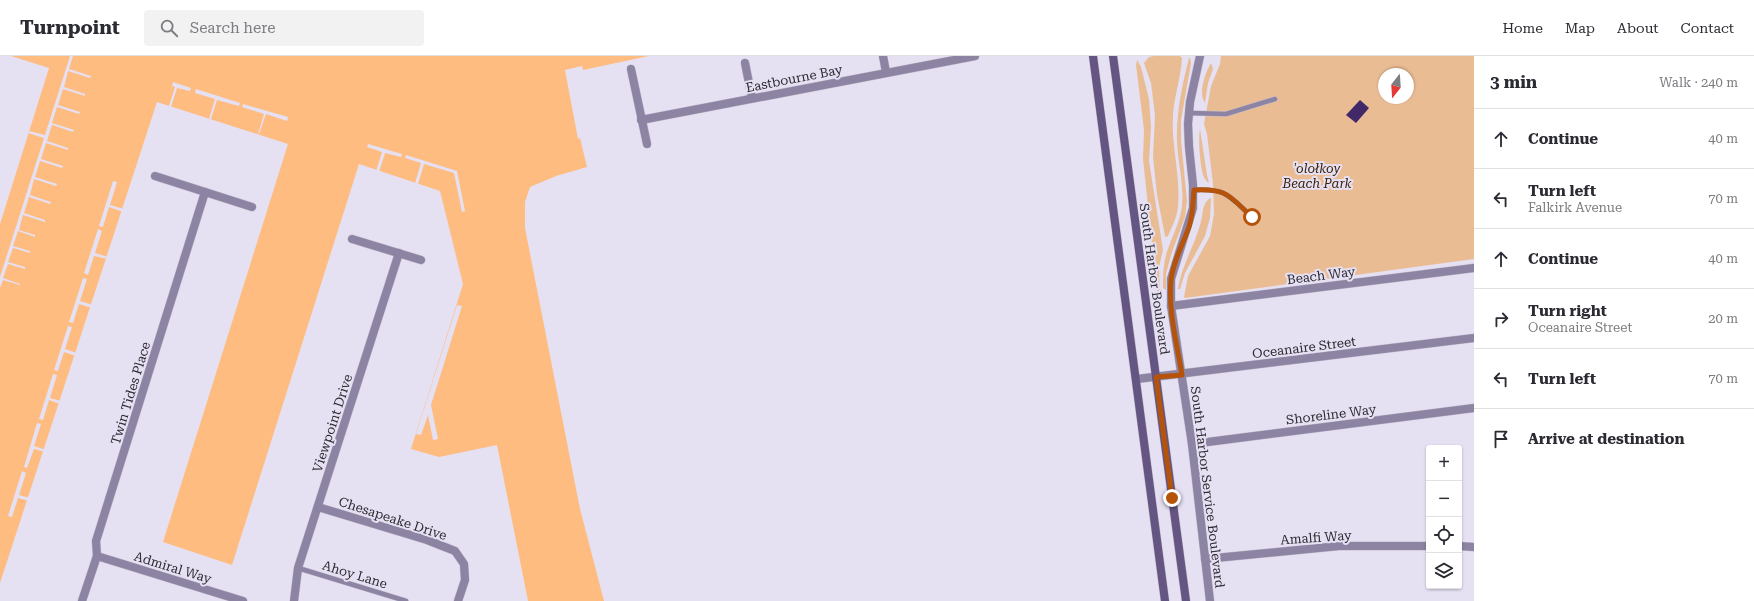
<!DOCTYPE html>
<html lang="en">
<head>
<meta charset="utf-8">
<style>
	body { margin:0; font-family:"Roboto Serif",serif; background:#f2f2f3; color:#2b2b33 }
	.controls { position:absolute; right:12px; bottom:12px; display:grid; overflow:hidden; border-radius:4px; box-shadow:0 1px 3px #0004 }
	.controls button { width:36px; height:36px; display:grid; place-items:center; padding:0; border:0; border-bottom:1px solid #e1e1e2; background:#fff; color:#2b2b33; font:20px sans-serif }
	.compass { position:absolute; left:1378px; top:12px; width:36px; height:36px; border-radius:50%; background:#fff; box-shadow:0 1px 3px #0004; rotate:197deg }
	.stop { position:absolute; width:12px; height:12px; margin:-9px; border:3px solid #b45309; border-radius:50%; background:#fff }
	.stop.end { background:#b45309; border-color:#fff; box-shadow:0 1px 4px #0008 }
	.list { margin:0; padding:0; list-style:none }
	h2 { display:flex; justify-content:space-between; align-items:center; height:52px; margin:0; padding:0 16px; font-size:17px }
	h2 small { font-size:13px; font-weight:400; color:#7c7c81 }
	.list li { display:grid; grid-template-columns:26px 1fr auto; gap:12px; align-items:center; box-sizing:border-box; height:60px; padding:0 16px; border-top:1px solid #e1e1e2 }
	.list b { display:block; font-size:15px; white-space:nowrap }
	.list p { margin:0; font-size:13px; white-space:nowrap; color:#7c7c81 }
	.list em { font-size:13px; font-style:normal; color:#7c7c81 }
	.icon { flex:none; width:22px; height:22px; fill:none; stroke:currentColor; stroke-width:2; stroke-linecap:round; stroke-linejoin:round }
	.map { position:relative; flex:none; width:1474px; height:545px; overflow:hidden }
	header { display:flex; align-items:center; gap:24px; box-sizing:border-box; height:56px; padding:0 20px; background:#fff; border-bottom:1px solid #e1e1e2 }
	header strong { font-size:19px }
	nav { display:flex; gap:22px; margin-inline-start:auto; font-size:14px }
	.search { width:280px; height:36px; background:#f2f2f3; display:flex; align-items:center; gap:10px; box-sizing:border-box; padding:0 14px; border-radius:4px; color:#7c7c81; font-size:15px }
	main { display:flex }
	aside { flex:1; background:#fff }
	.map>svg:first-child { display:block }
	.green { fill:#eabc94; fill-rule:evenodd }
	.water { fill:#febc80 }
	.pier { fill:#e6e0f3 }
	.building { fill:#412868 }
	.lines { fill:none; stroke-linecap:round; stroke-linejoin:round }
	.lane-casing { stroke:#c1bccc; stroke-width:5.5 }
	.street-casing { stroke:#c1bccc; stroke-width:9 }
	.secondary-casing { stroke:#c1bccc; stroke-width:9 }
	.lane { stroke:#8d83a3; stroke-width:4.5 }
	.street { stroke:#8d83a3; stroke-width:8 }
	.secondary { stroke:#645583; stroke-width:8 }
	.route { stroke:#b45309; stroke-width:5 }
	.labels { text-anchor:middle; stroke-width:4; stroke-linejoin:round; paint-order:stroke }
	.street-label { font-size:13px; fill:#2c2a31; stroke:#e6e0f3 }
	.park-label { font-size:13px; font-style:italic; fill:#3c2208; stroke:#e6e0f3 }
</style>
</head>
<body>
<header>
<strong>Turnpoint</strong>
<div class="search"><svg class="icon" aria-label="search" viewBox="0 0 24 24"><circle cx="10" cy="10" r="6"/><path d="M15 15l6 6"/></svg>Search here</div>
<nav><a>Home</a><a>Map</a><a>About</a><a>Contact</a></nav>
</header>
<main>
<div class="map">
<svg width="1474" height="545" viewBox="0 0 1474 545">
	<rect width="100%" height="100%" fill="#e6e0f3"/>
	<g class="green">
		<path d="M1154 0H1180L1182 2C1181 22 1174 40 1173 60 1171 90 1181 121 1178 151 1177 161 1172 171 1168 180L1166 181 1165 180 1157 139 1153 101 1155 59 1151 27 1144 7 1149 1Z"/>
		<path d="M1221 0H1474V203L1185 242 1184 241 1188 220 1210 180 1214 158 1213 128 1207 78 1204 68 1211 30 1220 8ZM1384 18H1408V42H1384Z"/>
		<path d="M1189 2H1190L1191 7 1181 64V84L1187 145 1185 161 1171 199 1166 218V234L1163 232C1163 221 1163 210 1166 199 1171 182 1180 167 1182 150 1184 128 1178 107 1177 86 1176 57 1182 30 1189 2Z"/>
		<path d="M1137 4 1141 11 1149 43 1151 71 1149 105 1163 194 1159 211 1160 242 1158 243 1143 103 1144 74 1136 9Z"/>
		<path d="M1211 7 1213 13 1208 27 1205 47C1198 37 1205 17 1211 7Z"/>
		<path d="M1200 73 1207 119 1209 127C1208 126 1206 125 1205 123 1200 116 1198 81 1200 73Z"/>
		<path d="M1211 142 1210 162 1205 180 1185 217 1180 233H1178C1182 207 1197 186 1202 161 1203 153 1204 145 1211 142Z"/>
	</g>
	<path class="water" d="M11 0H649L583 14 582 10 565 14 578 83 580 82 587 111 556 120 530 131 525 146V172L580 453 604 545H528L497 389 439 401 411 393 463 228 440 135 359 108 232 509 163 486 288 88 157 46 0 527V168L49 12Z"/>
	<g class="pier">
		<path d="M70 0H73L69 13 91 20 90 22 68 15 64 31 85 38V40L63 33 58 49 80 56 79 58 57 51 52 67 74 74 73 76 52 69 47 85 68 92V94L46 87 41 103 63 110 62 112 40 105 35 121 57 128 56 130 34 123 30 139 51 146 50 148 29 141 24 157 45 164V166L23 159 19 174 35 179V181L18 175 13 190 30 195V197L13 192 8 206 25 211V213L8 208 3 222 20 228V229L3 224 0 232V221L44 82 28 77 29 75 45 79Z"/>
		<path d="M173 26 191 32 190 35 177 32 171 51 169 50 175 31 172 30Z"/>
		<path d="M196 33 240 47 239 50 217 44 211 63H209L215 43 195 37Z"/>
		<path d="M243 48 288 61 287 65 266 58 259 78H258L264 58 242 51Z"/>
		<path d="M368 88 402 98 401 101 385 97 379 116 376 115 382 96 367 91Z"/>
		<path d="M406 99 457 115 465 155 462 156 454 117 424 108 418 128 415 127 421 107 405 102Z"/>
		<path d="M113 125 117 126 110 149 124 153 123 156 109 151 103 171 99 170Z"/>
		<path d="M98 173 102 175 95 197 108 201V203L94 200 88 219 84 217Z"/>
		<path d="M83 222 87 223 80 245 93 249 92 252 79 248 73 267 69 266Z"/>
		<path d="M457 249 462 250 431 349 438 383 433 384 428 359 421 379 416 378Z"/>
		<path d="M68 270 72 271 65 293 77 297 76 300 64 296 58 315 54 314Z"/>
		<path d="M53 318 57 319 50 342 61 345 60 348 49 344 43 364 39 363Z"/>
		<path d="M37 367 41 368 34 390 46 394 45 396 34 393 27 412 24 411Z"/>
		<path d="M22 415 26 417 19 439 30 442 29 445 18 442 12 461 8 460Z"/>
	</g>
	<path class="building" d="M1360 44 1369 52 1356 67 1346 59Z"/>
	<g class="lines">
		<defs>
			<g id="lane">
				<path d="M1189 57 1226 58 1275 43"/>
				<path d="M1193 134C1227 132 1229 140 1252 161"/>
				<path d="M298 512 406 545"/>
			</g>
			<g id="street">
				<path d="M883 0 886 16"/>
				<path d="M1200 0 1190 46 1188 68 1189 91 1193 129V152L1171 223V250L1192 388 1210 545"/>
				<path d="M745 7 752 42"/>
				<path d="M631 13 647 88"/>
				<path d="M641 64 975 0"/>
				<path d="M155 120 252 151"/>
				<path d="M352 183 421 204"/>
				<path d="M1171 250 1474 212"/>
				<path d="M1137 323 1474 282"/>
				<path d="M1192 388 1474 352"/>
				<path d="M318 451 427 484 455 495 464 508 465 524 458 545"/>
				<path d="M1459 490 1474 491"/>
				<path d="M97 500 243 545"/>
				<path d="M1205 503 1339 490H1429"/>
				<path d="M82 545 97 500 96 485 205 136"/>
				<path d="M294 545 298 512 399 197"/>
			</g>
			<g id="secondary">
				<path d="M1093 0 1165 545"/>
				<path d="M1113 0 1186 545"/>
			</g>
		</defs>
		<use href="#lane" class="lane-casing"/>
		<use href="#street" class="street-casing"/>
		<use href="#secondary" class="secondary-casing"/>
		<use href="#lane" class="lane"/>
		<use href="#street" class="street"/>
		<use href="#secondary" class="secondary"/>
	</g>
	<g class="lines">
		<path class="route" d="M1172 442 1156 321 1182 319C1177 288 1168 255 1171 224 1173 205 1183 188 1189 171 1193 158 1193 147 1194 134 1227 132 1229 140 1252 161"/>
	</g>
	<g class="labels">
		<g class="street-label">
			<text transform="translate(794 22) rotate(-11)" y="5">Eastbourne Bay</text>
			<text transform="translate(1321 219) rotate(-7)" y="5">Beach Way</text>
			<text transform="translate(1155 223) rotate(82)" y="5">South Harbor Boulevard</text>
			<text transform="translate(1304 291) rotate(-7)" y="5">Oceanaire Street</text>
			<text transform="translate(130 337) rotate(-73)" y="5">Twin Tides Place</text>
			<text transform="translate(1331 358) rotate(-7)" y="5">Shoreline Way</text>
			<text transform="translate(332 367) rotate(-72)" y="5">Viewpoint Drive</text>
			<text transform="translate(1208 431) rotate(83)" y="5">South Harbor Service Boulevard</text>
			<text transform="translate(393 462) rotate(18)" y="5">Chesapeake Drive</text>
			<text transform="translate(1316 481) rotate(-4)" y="5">Amalfi Way</text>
			<text transform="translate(173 511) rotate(17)" y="5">Admiral Way</text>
			<text transform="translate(355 518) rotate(17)" y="5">Ahoy Lane</text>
		</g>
		<g class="park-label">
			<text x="1317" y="117">'olołkoy<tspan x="1317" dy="15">Beach Park</tspan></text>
		</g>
	</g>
</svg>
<div class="controls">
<button>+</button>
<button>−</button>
<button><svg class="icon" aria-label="locate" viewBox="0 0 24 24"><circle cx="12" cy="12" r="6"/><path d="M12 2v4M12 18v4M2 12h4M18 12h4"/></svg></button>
<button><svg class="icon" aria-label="layers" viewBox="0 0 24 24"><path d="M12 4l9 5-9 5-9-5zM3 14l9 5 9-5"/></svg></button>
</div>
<svg class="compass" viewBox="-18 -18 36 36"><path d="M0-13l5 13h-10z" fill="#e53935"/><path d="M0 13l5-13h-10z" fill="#7c7c81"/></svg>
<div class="stop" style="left:1252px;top:161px"></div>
<div class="stop end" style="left:1172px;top:442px"></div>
</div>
<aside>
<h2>3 min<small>Walk · 240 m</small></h2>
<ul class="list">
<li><svg class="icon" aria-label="ahead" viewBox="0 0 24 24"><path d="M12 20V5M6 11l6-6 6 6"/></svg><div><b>Continue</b></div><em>40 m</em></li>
<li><svg class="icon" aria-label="left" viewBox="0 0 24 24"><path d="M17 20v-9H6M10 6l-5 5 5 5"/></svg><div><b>Turn left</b><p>Falkirk Avenue</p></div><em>70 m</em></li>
<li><svg class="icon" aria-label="ahead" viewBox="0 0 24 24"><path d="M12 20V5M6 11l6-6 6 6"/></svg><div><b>Continue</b></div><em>40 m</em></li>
<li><svg class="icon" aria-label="right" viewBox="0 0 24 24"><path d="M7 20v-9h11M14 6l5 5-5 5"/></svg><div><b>Turn right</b><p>Oceanaire Street</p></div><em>20 m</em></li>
<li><svg class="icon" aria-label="left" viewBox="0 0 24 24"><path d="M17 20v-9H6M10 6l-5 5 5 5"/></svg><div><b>Turn left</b></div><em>70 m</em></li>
<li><svg class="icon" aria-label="arrive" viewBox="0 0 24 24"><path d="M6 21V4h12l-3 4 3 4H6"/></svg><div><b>Arrive at destination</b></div></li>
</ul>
</aside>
</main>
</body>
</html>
